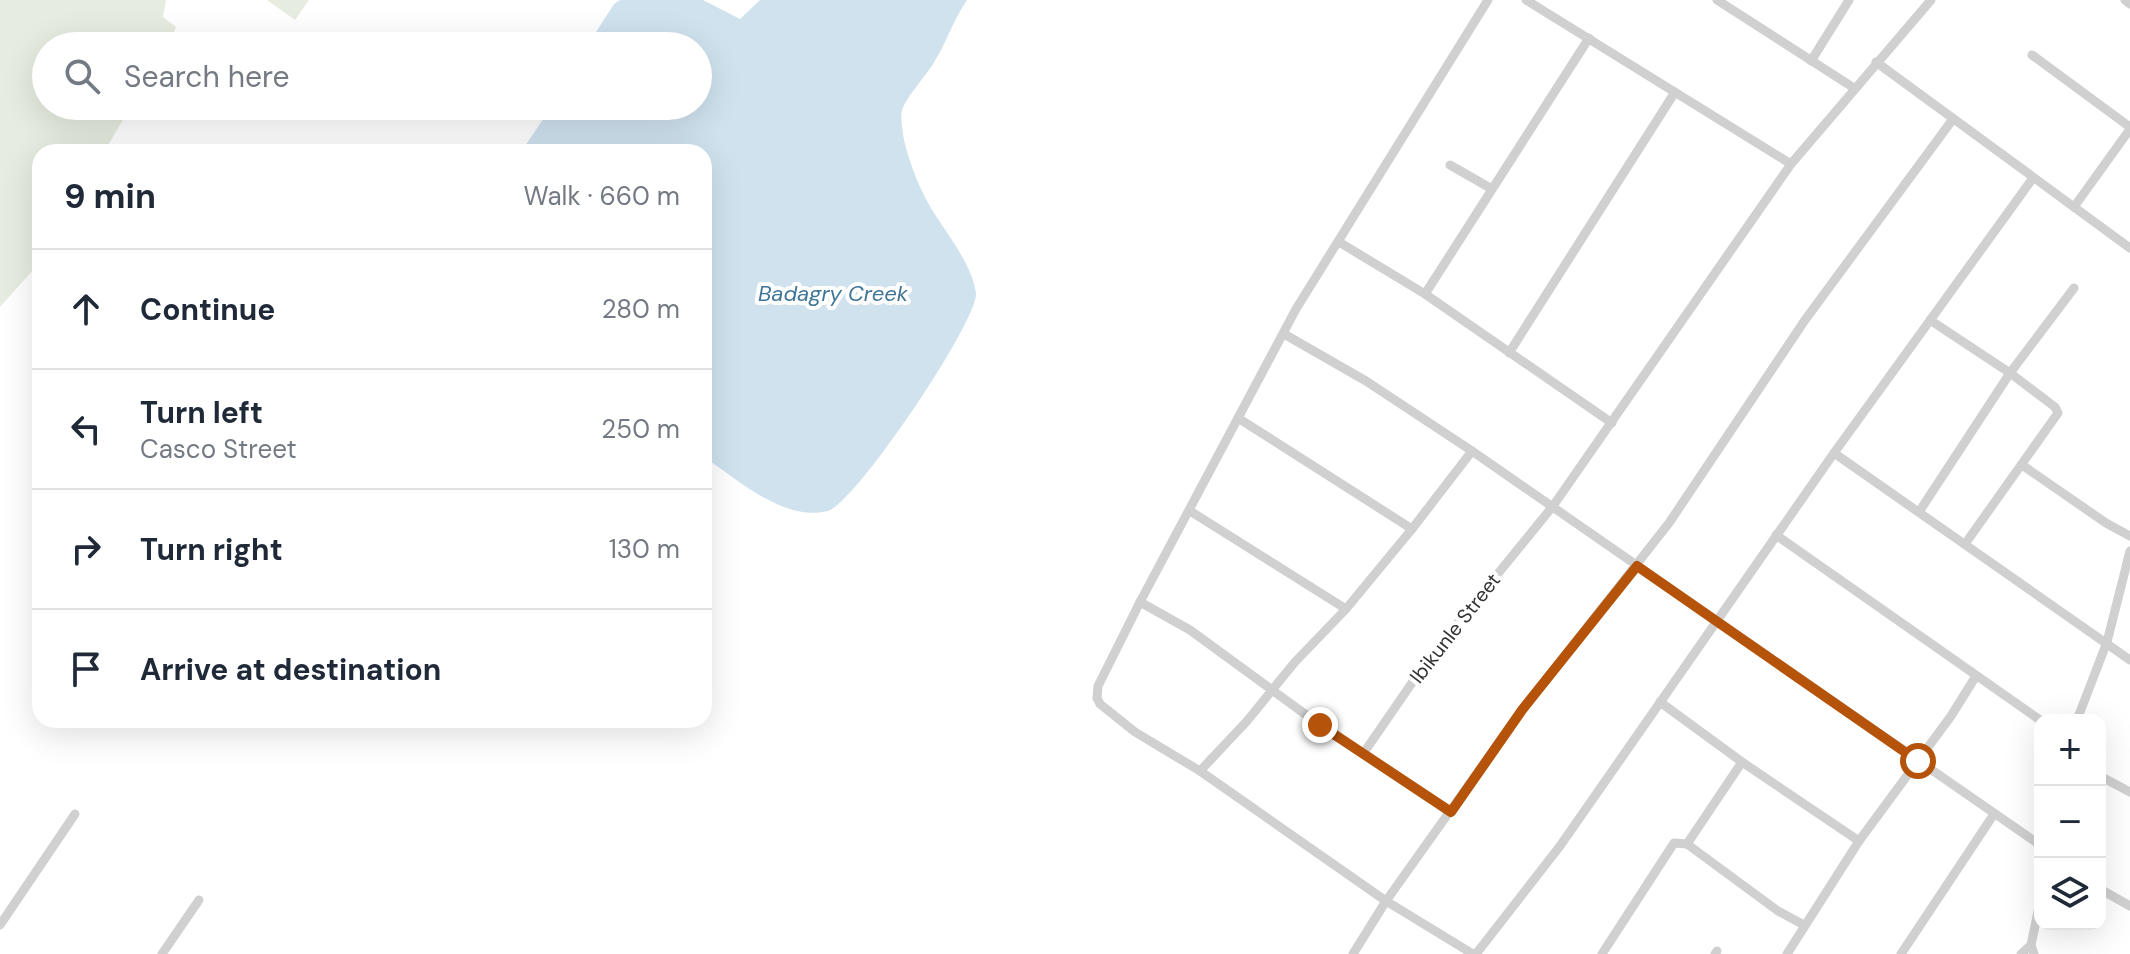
<!DOCTYPE html>
<html lang="en">
<head>
<meta charset="utf-8">
<style>
	body { margin:0; font-family:"DM Sans",sans-serif; background:#f2f2f3; color:#1f2937 }
	.controls { position:absolute; right:24px; bottom:24px; display:grid; overflow:hidden; border-radius:16px; box-shadow:0 8px 32px #0002 }
	.controls button { width:72px; height:72px; display:grid; place-items:center; padding:0; border:0; border-bottom:2px solid #e0e1e3; background:#fff; color:#1f2937; font:40px sans-serif }
	.stop { position:absolute; width:24px; height:24px; margin:-18px; border:6px solid #b45309; border-radius:50%; background:#fff }
	.stop.end { background:#b45309; border-color:#fff; box-shadow:0 2px 8px #0008 }
	.list { margin:0; padding:0; list-style:none }
	h2 { display:flex; justify-content:space-between; align-items:center; height:104px; margin:0; padding:0 32px; font-size:34px }
	h2 small { font-size:26px; font-weight:400; color:#747a83 }
	.list li { display:grid; grid-template-columns:52px 1fr auto; gap:24px; align-items:center; box-sizing:border-box; height:120px; padding:0 32px; border-top:2px solid #e0e1e3 }
	.list b { display:block; font-size:30px; white-space:nowrap }
	.list p { margin:0; font-size:26px; white-space:nowrap; color:#747a83 }
	.list em { font-size:26px; font-style:normal; color:#747a83 }
	.icon { flex:none; width:44px; height:44px; fill:none; stroke:currentColor; stroke-width:2; stroke-linecap:round; stroke-linejoin:round }
	.map { position:relative; flex:none; width:2130px; height:954px; overflow:hidden }
	.search { position:absolute; background:#fff; box-shadow:0 8px 32px #0002; left:32px; top:32px; width:680px; height:88px; display:flex; align-items:center; gap:20px; box-sizing:border-box; padding:0 28px; border-radius:44px; color:#747a83; font-size:30px }
	.panel { position:absolute; background:#fff; box-shadow:0 8px 32px #0002; left:32px; top:144px; width:680px; height:584px; border-radius:24px }
	.map>svg:first-child { display:block }
	.green { fill:#e6ecdf }
	.water { fill:#cfe2ee }
	.lines { fill:none; stroke-linecap:round; stroke-linejoin:round }
	.minor { stroke:#d0d0d0; stroke-width:9 }
	.route { stroke:#b45309; stroke-width:10 }
	.labels { text-anchor:middle; stroke-width:8; stroke-linejoin:round; paint-order:stroke }
	.street-label { font-size:20px; fill:#333; stroke:#fff }
	.water-label { font-size:22px; font-style:italic; fill:#3f7597; stroke:#fff }
</style>
</head>
<body>
<div class="map">
<svg width="2130" height="954" viewBox="0 0 2130 954">
	<rect width="100%" height="100%" fill="#fff"/>
	<g class="green">
		<path d="M0 0H166L163 17 176 27 168 46H46V106H131L104 152H40V262L0 307Z"/>
		<path d="M267 0H309L295 20Z"/>
	</g>
	<path class="water" d="M620 0H703L740 19 760 0H967C953 20 946 44 933 64 925 77 907 96 902 110 900 118 903 132 904 140 910 165 920 191 934 213 948 235 972 265 976 293 979 320 855 504 828 511 783 522 739 480 704 457V152H521L552 106H698V46H587L614 4Z"/>
	<g class="lines">
		<g class="minor">
			<path d="M1526 0 1791 164"/>
			<path d="M1717 0 1854 88"/>
			<path d="M2125 0 2130 4"/>
			<path d="M2032 55 2130 127"/>
			<path d="M1811 61 1849 0"/>
			<path d="M1876 62 2130 248"/>
			<path d="M1450 165 1492 189"/>
			<path d="M2074 207 2130 129"/>
			<path d="M1339 242 1425 294 1612 423"/>
			<path d="M1425 294 1589 38"/>
			<path d="M1930 320 2010 373 2055 407 2058 413 1965 544"/>
			<path d="M1284 334 1366 381 1472 451 2040 845"/>
			<path d="M1509 353 1675 92"/>
			<path d="M1238 418 1412 529"/>
			<path d="M1834 453 2130 660"/>
			<path d="M2022 465 2106 523 2130 536"/>
			<path d="M1190 511 1346 609"/>
			<path d="M1919 512 2010 373 2074 288"/>
			<path d="M1776 535 2040 720"/>
			<path d="M1140 602 1190 630 1320 725 1451 812"/>
			<path d="M1660 702 1742 762 1859 841"/>
			<path d="M2077 720 2107 642 2130 551"/>
			<path d="M1363 754 1427 661 1553 506 1791 164 1931 0"/>
			<path d="M1200 771 1247 721 1295 662 1346 609 1412 529 1472 451"/>
			<path d="M2100 776 2130 792"/>
			<path d="M1687 844 1778 911 1804 925"/>
			<path d="M2100 889 2130 906"/>
			<path d="M0 925 75 814"/>
			<path d="M162 954 199 900"/>
			<path d="M1353 954 1386 901 1522 710 1669 523 1805 320 1953 119"/>
			<path d="M1473 954 1386 901 1200 771 1135 732 1100 704 1097 698 1098 686 1140 602 1296 309 1488 0"/>
			<path d="M1476 954 1560 846 1834 453 2033 178"/>
			<path d="M1602 954 1674 843 1687 844 1742 762"/>
			<path d="M1715 954 1717 951"/>
			<path d="M1787 954 1859 841 1951 716 1976 676"/>
			<path d="M1901 954 1994 814"/>
			<path d="M2021 954 2031 945"/>
			<path d="M2034 954 2031 945 2040 902"/>
		</g>
	</g>
	<g class="lines">
		<path class="route" d="M1320 725 1451 812 1522 710 1637 566 1918 761"/>
	</g>
	<g class="labels">
		<g class="street-label">
			<text transform="translate(1455 628) rotate(-52)" y="7">Ibikunle Street</text>
		</g>
		<g class="water-label">
			<text x="833" y="301">Badagry Creek</text>
		</g>
	</g>
</svg>
<div class="controls">
<button>+</button>
<button>−</button>
<button><svg class="icon" aria-label="layers" viewBox="0 0 24 24"><path d="M12 4l9 5-9 5-9-5zM3 14l9 5 9-5"/></svg></button>
</div>
<div class="stop" style="left:1918px;top:761px"></div>
<div class="stop end" style="left:1320px;top:725px"></div>
<div class="search"><svg class="icon" aria-label="search" viewBox="0 0 24 24"><circle cx="10" cy="10" r="6"/><path d="M15 15l6 6"/></svg>Search here</div>
<section class="panel">
<h2>9 min<small>Walk · 660 m</small></h2>
<ul class="list">
<li><svg class="icon" aria-label="ahead" viewBox="0 0 24 24"><path d="M12 20V5M6 11l6-6 6 6"/></svg><div><b>Continue</b></div><em>280 m</em></li>
<li><svg class="icon" aria-label="left" viewBox="0 0 24 24"><path d="M17 20v-9H6M10 6l-5 5 5 5"/></svg><div><b>Turn left</b><p>Casco Street</p></div><em>250 m</em></li>
<li><svg class="icon" aria-label="right" viewBox="0 0 24 24"><path d="M7 20v-9h11M14 6l5 5-5 5"/></svg><div><b>Turn right</b></div><em>130 m</em></li>
<li><svg class="icon" aria-label="arrive" viewBox="0 0 24 24"><path d="M6 21V4h12l-3 4 3 4H6"/></svg><div><b>Arrive at destination</b></div></li>
</ul>
</section>
</div>
</body>
</html>
